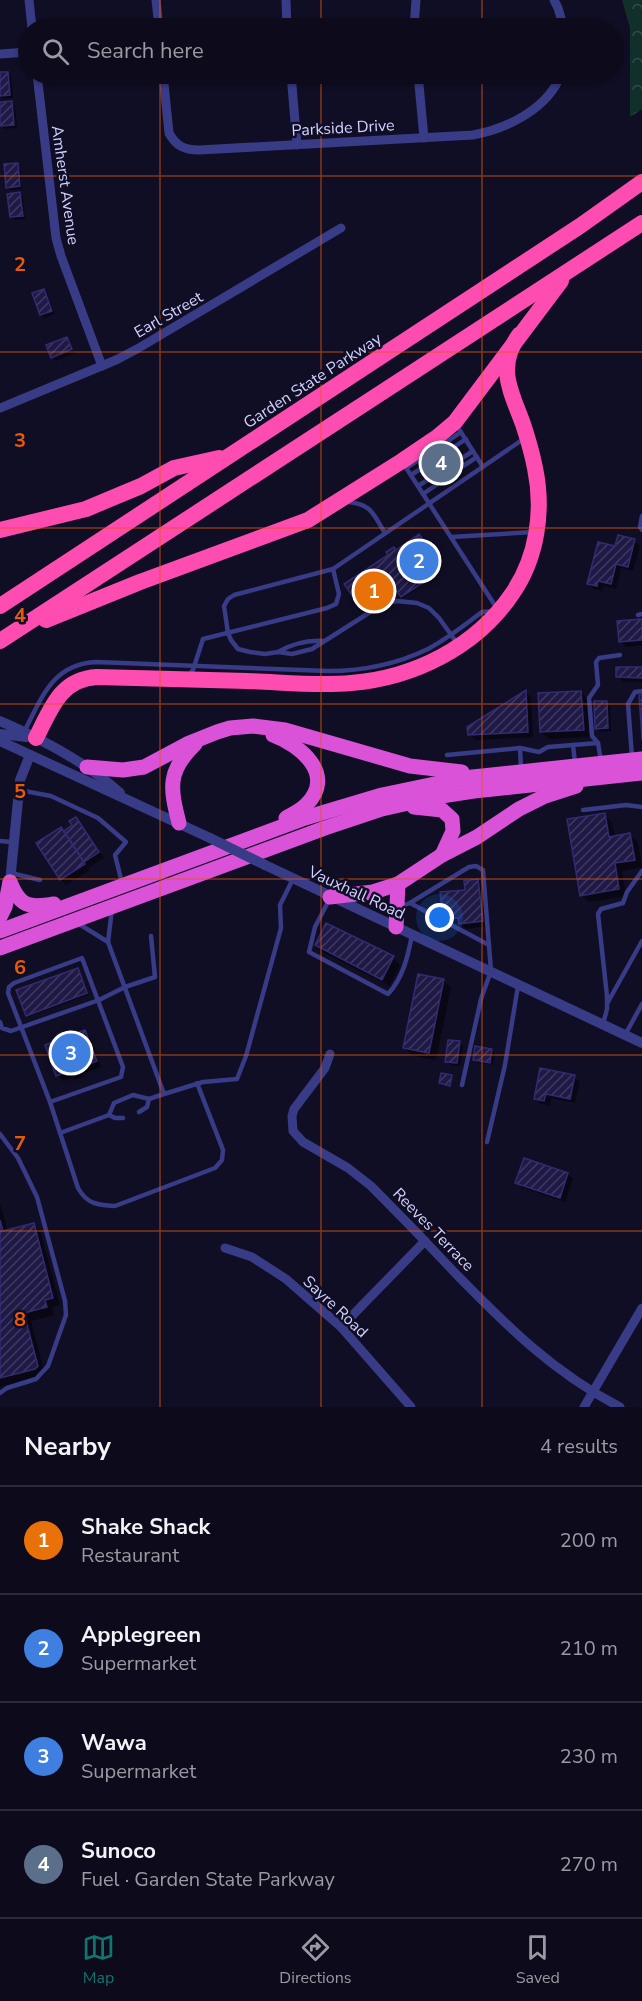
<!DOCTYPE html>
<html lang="en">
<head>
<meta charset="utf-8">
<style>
	body { margin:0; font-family:"Nunito Sans",sans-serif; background:#1a1828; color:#f1f3f6 }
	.you { position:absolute; left:440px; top:918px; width:21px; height:21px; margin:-15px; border:4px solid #fff; border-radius:50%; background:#1a73e8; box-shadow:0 0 0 9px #1a73e833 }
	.badge { display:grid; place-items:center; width:39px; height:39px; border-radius:50%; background:#0f766e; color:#fff; font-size:20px; font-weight:700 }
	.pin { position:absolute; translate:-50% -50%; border:3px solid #fff; box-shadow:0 2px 6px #0006 }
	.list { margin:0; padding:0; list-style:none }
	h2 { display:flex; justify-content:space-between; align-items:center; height:78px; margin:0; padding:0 24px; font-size:26px }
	h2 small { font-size:20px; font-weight:400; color:#9a9aa3 }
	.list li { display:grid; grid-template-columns:39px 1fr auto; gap:18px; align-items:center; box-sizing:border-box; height:108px; padding:0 24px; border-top:2px solid #2c2b3a }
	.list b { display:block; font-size:22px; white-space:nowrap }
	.list p { margin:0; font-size:20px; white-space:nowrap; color:#9a9aa3 }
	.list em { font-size:20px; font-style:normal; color:#9a9aa3 }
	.icon { flex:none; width:33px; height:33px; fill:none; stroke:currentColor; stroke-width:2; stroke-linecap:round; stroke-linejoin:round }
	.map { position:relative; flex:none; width:642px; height:1407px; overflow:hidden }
	.search { position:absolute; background:#0c0a1b; box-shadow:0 2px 4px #0004; left:18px; right:18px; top:18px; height:66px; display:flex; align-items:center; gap:15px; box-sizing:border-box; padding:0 21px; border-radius:33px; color:#9a9aa3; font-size:22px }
	.sheet { height:510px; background:#0c0a1b }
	nav { display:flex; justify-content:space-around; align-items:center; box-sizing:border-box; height:84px; border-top:2px solid #2c2b3a; background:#0c0a1b; font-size:16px; color:#9a9aa3 }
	nav a { display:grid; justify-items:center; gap:3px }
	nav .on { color:#0f766e }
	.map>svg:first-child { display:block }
	.forest { fill:url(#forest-crowns) }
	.shadow { fill:#0007 }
	.building { fill:url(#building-hatch); stroke:#332b72; stroke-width:1.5 }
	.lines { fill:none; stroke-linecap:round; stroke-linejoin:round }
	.service { stroke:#383b85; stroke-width:4.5 }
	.minor { stroke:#383b85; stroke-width:9 }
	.tertiary { stroke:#383b85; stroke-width:10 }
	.trunk { stroke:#d952d8; stroke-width:15 }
	.motorway { stroke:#ff4cb0; stroke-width:16 }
	.tertiary-bridge { stroke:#383b85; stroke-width:10 }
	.grid { fill:none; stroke:#e8590c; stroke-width:1.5; stroke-opacity:0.55 }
	.labels { text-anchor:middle; stroke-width:5; stroke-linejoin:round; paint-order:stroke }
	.street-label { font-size:16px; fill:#d3d1ff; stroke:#100e24 }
	.grid-label { font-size:20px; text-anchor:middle; font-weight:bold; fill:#e8590c; stroke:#100e24; stroke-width:5; stroke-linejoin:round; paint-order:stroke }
</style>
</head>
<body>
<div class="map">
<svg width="642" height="1407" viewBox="0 0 642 1407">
	<defs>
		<pattern id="forest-crowns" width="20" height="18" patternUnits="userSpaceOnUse" patternTransform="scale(1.5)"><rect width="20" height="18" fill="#112f2b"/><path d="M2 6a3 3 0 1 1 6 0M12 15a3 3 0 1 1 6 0" fill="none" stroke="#334c4b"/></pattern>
		<pattern id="building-hatch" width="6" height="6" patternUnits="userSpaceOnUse" patternTransform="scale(1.5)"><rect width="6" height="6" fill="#1f1946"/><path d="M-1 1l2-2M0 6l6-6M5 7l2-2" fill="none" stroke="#3f3962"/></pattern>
	</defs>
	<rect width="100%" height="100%" fill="#100e24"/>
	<path class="forest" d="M622 0H642V109L630 117V28Z"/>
	<g class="shadow">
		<path d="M8 73 11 77 13 98 3 99 0 96V74Z"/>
		<path d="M11 102 15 106 17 128 5 129 2 125 0 104Z"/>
		<path d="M17 164 20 168 22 189 11 190 8 187Z"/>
		<path d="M20 194 23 197 25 219 15 220 11 216Z"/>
		<path d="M44 291 47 294 55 314 45 318 41 315 34 294Z"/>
		<path d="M67 339 75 353 56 361 52 357Z"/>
		<path d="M439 445 460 476 447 484 425 453Z"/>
		<path d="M420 537 435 559 425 566 430 573 418 581 421 586 403 598 397 589 374 605 365 591 355 597 346 584Z"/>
		<path d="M634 540 640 546 633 571 621 568 616 589 604 586 602 591 594 589 588 583 616 548Z"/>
		<path d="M642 621V645L626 647 621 641Z"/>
		<path d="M642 669V682H623L618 677Z"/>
		<path d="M526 692 531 697 533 737 475 740 470 735Z"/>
		<path d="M581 692 589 700 591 737 549 739 541 732Z"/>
		<path d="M607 702 610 706 611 731 600 732 596 728Z"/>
		<path d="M605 815 612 823 615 837 630 835 638 842 642 867 622 871 626 896 589 902 581 895Z"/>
		<path d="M76 819 104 858 88 868 90 870 66 885 61 879 64 832 74 826Z"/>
		<path d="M478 881 484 887 488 926 466 929 461 923 450 924 444 919 466 891Z"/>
		<path d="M317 945 393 958 400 965 390 986 324 953Z"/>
		<path d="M79 971 88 995 28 1017 27 1015Z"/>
		<path d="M443 980 451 988 436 1060 412 1056 405 1048Z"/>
		<path d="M69 1032 73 1036 85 1032 90 1038 101 1067 82 1074 83 1077 75 1079 73 1077 63 1081 58 1075 61 1041Z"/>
		<path d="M459 1042 463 1046 460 1066 450 1065 447 1061Z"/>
		<path d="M491 1050 495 1054 493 1065 478 1063 474 1059Z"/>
		<path d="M574 1077 580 1082 575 1103 551 1098 550 1106 541 1104 535 1098Z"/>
		<path d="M567 1174 573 1179 565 1202 523 1188 517 1183Z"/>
		<path d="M0 1203 8 1232 34 1225 41 1233 60 1305 52 1307 54 1315 31 1321 45 1374 43 1376 0 1387Z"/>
	</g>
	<g class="building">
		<path d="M0 72H8L10 95 0 96Z"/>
		<path d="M12 101 14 125 0 126V102Z"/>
		<path d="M18 163 20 186 6 188 4 164Z"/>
		<path d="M20 192 23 216 10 217 7 194Z"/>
		<path d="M44 289 52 311 40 315 32 293Z"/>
		<path d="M67 337 72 349 51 358 46 345Z"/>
		<path d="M438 442 460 474 444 484 423 452Z"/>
		<path d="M419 534 435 557 425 564 429 572 418 579 421 584 401 597 395 589 372 604 362 590 353 597 344 584 388 555 386 552 394 547 396 550Z"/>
		<path d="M618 535 635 539 628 567 616 564 611 584 598 581 597 586 587 584 598 542 615 546Z"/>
		<path d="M642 619V640L619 642 617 621Z"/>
		<path d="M616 667H642V678L616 677Z"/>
		<path d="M526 690 528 732 468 735 467 727Z"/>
		<path d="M581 691 584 730 540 732 538 693Z"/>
		<path d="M642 694V740L639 695Z"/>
		<path d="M594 701H607L608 728 595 729Z"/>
		<path d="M605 813 609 837 630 833 635 860 615 863 619 889 580 896 567 819Z"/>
		<path d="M76 817 99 852 84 862 64 831 72 825 69 821Z"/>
		<path d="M61 827 85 864 60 880 36 843Z"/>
		<path d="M478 879 483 921 459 924 458 918 443 919 440 892 465 890 464 881Z"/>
		<path d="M326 923 394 956 382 980 315 945Z"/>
		<path d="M78 968 87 993 26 1016 16 990Z"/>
		<path d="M418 974 444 979 429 1053 403 1048Z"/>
		<path d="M85 1030 97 1061 77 1069 78 1071 68 1075 67 1072 56 1076 45 1045 59 1040 57 1035 70 1031 71 1035Z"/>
		<path d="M448 1040 460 1041 457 1063 445 1062Z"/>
		<path d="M475 1046 492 1049 490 1063 473 1060Z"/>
		<path d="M540 1068 575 1075 570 1099 546 1094 544 1101 534 1099Z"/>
		<path d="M441 1073 452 1075 450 1086 439 1083Z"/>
		<path d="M524 1158 568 1173 560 1198 515 1183Z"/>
		<path d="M0 1220 3 1231 34 1223 53 1298 45 1300 47 1307 24 1313 38 1366 35 1369 0 1378Z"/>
	</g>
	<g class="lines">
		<g class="service">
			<path d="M457 426 483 467"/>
			<path d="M441 446 461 432"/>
			<path d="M445 453 466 439"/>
			<path d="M403 463 496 607"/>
			<path d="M453 464 473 451"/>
			<path d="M406 468 425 456"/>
			<path d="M457 470 477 457"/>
			<path d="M411 475 430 463"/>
			<path d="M418 486 437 474"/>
			<path d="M423 494 442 481"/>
			<path d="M348 502C372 504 373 514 385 533"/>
			<path d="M642 516 640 527 642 530"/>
			<path d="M451 537 534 532"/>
			<path d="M638 615 642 614"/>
			<path d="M457 643 439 618 429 608 417 603 397 601 383 604 312 649 292 654 278 652 265 654 250 652 238 649 231 640 228 633 224 606 228 599 234 595 333 569 525 438"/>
			<path d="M278 652C292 644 307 640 323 641"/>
			<path d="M188 676 193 670 203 639 327 608 336 604 339 594 333 569"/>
			<path d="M25 730C42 697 53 664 96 662L328 671C362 671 397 664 428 649 447 639 465 625 482 612L493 611"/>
			<path d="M520 748 539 752 548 747 573 745"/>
			<path d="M447 755 520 748 521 769"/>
			<path d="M632 757 628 704 635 692 642 691"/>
			<path d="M601 761 598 743 592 736 589 698 598 685 596 662 599 658 620 655"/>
			<path d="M575 763 573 745 598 743"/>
			<path d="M19 790 51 796 98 818 126 842 115 855 122 883"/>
			<path d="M583 810 626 805 642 807"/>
			<path d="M0 841 12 842"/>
			<path d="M11 873 40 880"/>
			<path d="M329 900 315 927 309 952 388 994C403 978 408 956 412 935"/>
			<path d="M410 903 489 945"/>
			<path d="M399 907 410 903 469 867 476 866 483 870 491 971 481 999 462 1085"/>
			<path d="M112 909 108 942 164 1094 203 1082 237 1079 246 1056 281 928 280 905 293 879"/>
			<path d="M79 924 108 942"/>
			<path d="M82 958 123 1067 121 1077 50 1102 8 993 9 987 14 983Z"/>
			<path d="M608 1002 642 941"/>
			<path d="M0 1022 2 1028 11 1031 99 1000 125 987 155 977 151 936"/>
			<path d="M603 1024 607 1009V996L598 914 601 909 623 903 627 892 642 871"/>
			<path d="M625 1035 642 1004"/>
			<path d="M50 1102 78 1188C87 1204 97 1205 115 1206L215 1168 222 1160 223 1150 197 1083"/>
			<path d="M139 1112 147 1107 149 1099"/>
			<path d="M109 1115 115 1118H123"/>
			<path d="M60 1133 109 1115 114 1103 133 1095 149 1099 164 1094"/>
			<path d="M0 1134 18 1158 37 1197 65 1301 66 1315 48 1366 36 1379 7 1388 0 1393"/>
			<path d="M487 1142 505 1065 518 986"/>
		</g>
		<g class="minor">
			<path d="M29 0 32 28"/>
			<path d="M156 0 159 28"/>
			<path d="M286 0 287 28"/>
			<path d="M554 0 558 8 564 28"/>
			<path d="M414 28 416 0"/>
			<path d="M0 54 28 52"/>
			<path d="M37 74 56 238 61 256 102 366"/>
			<path d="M163 74 169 133C176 146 184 150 199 150L473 135C507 129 549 108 561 74"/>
			<path d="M291 74 297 145"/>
			<path d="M418 74 424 138"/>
			<path d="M0 408 116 360 137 349 341 228"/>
			<path d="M330 1054 325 1068 294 1109 292 1116 293 1131 303 1142 348 1168 371 1186C400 1215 429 1245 457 1275 508 1327 554 1373 620 1407"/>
			<path d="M225 1248 252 1257 286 1279 341 1327 411 1407"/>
			<path d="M341 1327 425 1241"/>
			<path d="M584 1407 642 1308"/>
		</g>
		<g class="tertiary">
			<path d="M0 721C42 739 86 762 120 793"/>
			<path d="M0 734 27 737"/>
			<path d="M0 741 210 838"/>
			<path d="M265 865 642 1043"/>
			<path d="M10 882 20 780 30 755"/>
		</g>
		<g class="trunk">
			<path d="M273 735C300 745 337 775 306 805 300 811 293 814 286 818"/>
			<path d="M87 767 123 770 144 767 187 744 217 732 230 728 253 726 285 730 410 766 462 772"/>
			<path d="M414 807 442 810 452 819 453 831 442 855"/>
			<path d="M179 823C170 788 167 771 195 744"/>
			<path d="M10 882C20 907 29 908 54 904"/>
			<path d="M330 897 373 892 398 884 442 855 477 837 519 809 545 796 576 786"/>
			<path d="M0 917 5 907 10 882"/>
			<path d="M396 927 398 884"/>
			<path d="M0 931 305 818 382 795 463 778 642 759"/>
			<path d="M0 948 325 828 382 809 435 797 474 791 642 773"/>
		</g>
		<g class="motorway">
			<path d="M0 530 86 509 141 486 174 468 219 458"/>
			<path d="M0 606 580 226 642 182"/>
			<path d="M46 620 140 582 308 520 402 461 436 438 455 422 561 281"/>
			<path d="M0 641 642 223"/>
			<path d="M36 738C51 709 60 679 97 677 147 678 197 680 247 681 281 682 317 686 351 683 414 678 476 647 512 594 537 558 544 511 535 468 532 453 528 439 523 424 511 391 496 368 519 335"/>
		</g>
		<path class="tertiary-bridge" d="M210 838 265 865"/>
	</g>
	<path class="grid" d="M160 0V28M321 0V28M482 0V28M160 74V1407M321 74V1407M482 74V1407M0 176H642M0 352H642M0 528H642M0 704H642M0 879H642M0 1055H642M0 1231H642"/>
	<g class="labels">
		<g class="street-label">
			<text transform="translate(343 127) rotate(-3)" y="6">Parkside Drive</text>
			<text transform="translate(66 185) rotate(82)" y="6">Amherst Avenue</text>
			<text transform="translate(168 314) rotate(-30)" y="6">Earl Street</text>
			<text transform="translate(312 380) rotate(-33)" y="6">Garden State Parkway</text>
			<text transform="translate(357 892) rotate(25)" y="6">Vauxhall Road</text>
			<text transform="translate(434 1229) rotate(46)" y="6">Reeves Terrace</text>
			<text transform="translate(336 1306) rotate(43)" y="6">Sayre Road</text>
		</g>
	</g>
	<g class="grid-label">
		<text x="20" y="271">2</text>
		<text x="20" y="447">3</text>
		<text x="20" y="622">4</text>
		<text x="20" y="798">5</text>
		<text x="20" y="974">6</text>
		<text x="20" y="1150">7</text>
		<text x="20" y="1326">8</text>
	</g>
</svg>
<div class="you"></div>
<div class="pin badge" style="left:374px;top:591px;background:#e8710a">1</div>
<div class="pin badge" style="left:419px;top:561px;background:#3f7fe0">2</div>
<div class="pin badge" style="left:71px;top:1053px;background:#3f7fe0">3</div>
<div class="pin badge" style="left:441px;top:463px;background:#5c6f8a">4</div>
<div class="search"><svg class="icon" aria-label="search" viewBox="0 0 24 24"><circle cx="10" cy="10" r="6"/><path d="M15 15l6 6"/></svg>Search here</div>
</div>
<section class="sheet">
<h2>Nearby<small>4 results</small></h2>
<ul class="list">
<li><span class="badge" style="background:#e8710a">1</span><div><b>Shake Shack</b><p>Restaurant</p></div><em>200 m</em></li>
<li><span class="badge" style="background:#3f7fe0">2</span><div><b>Applegreen</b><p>Supermarket</p></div><em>210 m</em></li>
<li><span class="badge" style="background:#3f7fe0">3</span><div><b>Wawa</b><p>Supermarket</p></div><em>230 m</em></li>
<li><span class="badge" style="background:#5c6f8a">4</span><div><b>Sunoco</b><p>Fuel · Garden State Parkway</p></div><em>270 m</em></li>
</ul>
</section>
<nav>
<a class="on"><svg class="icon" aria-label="map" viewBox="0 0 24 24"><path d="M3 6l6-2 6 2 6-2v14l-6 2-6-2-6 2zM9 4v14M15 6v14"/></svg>Map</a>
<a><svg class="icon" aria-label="directions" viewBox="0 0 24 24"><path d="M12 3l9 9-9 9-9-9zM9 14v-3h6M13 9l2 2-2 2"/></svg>Directions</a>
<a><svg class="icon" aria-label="saved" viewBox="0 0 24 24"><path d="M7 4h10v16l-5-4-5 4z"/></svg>Saved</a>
</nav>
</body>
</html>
